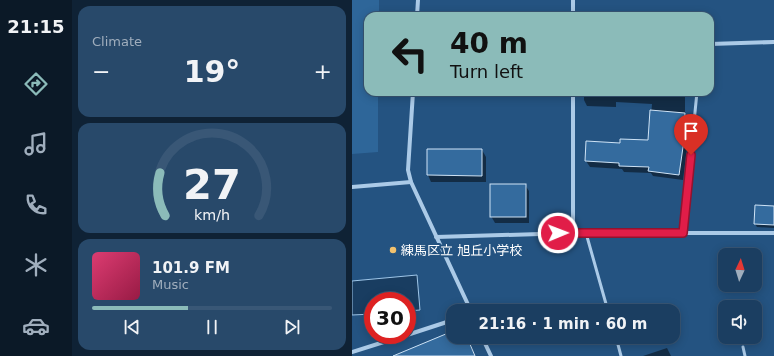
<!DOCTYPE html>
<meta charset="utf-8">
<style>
body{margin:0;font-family:"DejaVu Sans","Noto Sans JP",sans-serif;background:#28496a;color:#f1f3f6;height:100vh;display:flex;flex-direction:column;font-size:15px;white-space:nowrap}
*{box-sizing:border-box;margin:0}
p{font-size:13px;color:#a0aebd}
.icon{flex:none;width:22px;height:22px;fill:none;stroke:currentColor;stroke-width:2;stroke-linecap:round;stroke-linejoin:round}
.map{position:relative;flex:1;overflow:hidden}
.drawer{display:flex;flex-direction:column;gap:6px;padding:6px;background:#0f2235;width:280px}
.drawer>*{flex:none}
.top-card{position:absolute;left:12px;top:12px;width:350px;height:84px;border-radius:12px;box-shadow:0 2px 10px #0003,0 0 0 1px #395776;background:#8bbbb9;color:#111;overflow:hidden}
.needle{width:26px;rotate:4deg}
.buttons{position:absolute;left:366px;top:248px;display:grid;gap:8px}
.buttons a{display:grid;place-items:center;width:44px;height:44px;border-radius:8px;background:#1b3e61;box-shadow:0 2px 10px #0003,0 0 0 1px #395776;font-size:20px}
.speed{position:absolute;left:12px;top:292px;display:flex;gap:8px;font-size:20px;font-weight:700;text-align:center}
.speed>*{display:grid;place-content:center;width:52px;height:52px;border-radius:50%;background:#1b3e61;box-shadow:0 2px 10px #0003,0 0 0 1px #395776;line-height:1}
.speed .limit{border:6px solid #d22;background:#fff;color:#111}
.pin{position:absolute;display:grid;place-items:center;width:34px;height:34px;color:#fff;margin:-41px -17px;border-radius:50% 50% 50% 0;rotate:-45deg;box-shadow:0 0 4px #0007}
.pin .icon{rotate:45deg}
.me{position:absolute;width:44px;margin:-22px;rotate:89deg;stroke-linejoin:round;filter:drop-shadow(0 0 3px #0008)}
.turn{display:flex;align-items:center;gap:14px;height:84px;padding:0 20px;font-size:18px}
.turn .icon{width:52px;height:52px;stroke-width:2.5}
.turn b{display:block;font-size:28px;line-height:34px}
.big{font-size:30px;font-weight:600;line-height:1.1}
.drawer .widget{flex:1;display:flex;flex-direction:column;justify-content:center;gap:6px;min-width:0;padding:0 14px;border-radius:12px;background:#28496a}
.drawer .dial{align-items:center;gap:0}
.dial svg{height:104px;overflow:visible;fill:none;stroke:#395776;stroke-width:7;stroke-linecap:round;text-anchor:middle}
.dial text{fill:#f1f3f6;stroke:none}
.song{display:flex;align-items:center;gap:12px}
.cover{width:48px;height:48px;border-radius:6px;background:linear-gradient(135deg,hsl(340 70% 55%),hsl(340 70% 35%))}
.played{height:4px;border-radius:2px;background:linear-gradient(90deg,#8bbbb9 40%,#395776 40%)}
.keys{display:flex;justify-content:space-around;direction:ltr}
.heat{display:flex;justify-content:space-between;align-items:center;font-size:22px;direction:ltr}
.trip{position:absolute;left:94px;top:304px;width:234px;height:40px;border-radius:12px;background:#1b3e61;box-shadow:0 2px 10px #0003,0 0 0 1px #395776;font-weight:600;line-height:40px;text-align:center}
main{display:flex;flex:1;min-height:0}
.menu{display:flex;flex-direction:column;width:72px;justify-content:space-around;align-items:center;background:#0b1927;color:#a0aebd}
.menu .icon{width:28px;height:28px}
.menu .current{color:#8bbbb9}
.menu b{font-size:18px;color:#f1f3f6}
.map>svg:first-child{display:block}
.green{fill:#2e6699}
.water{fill:#193d61;stroke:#9fc6e8}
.shadow{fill:#0007}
.building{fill:#346b9e;stroke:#cee3f6}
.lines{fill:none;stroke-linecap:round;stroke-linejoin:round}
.service{stroke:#abcae7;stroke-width:3}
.minor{stroke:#abcae7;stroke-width:4}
.route-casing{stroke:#92132f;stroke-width:10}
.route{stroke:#e11d48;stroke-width:7}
.poi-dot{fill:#f2c26e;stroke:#245381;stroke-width:1.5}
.labels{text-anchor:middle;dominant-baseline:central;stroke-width:4;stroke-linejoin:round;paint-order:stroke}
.poi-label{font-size:13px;fill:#fff;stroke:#245381;text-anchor:start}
</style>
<main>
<nav class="menu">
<b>21:15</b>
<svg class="icon current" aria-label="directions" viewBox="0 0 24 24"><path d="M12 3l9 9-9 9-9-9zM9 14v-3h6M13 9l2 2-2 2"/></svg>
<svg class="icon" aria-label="music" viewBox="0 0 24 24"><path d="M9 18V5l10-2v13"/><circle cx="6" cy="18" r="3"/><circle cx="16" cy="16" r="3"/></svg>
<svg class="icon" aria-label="phone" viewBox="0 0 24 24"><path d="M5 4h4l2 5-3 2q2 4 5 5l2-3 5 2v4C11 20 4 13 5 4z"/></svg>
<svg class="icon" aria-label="climate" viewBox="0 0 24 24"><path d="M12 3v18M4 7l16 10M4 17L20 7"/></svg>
<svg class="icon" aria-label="car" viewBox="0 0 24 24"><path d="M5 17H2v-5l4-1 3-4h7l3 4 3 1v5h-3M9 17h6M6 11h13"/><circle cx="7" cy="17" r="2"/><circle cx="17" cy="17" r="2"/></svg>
</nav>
<section class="drawer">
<div class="widget"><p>Climate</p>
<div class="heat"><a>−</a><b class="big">19°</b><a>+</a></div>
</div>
<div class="widget dial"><svg viewBox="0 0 100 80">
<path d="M14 69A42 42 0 1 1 86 69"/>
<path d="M14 69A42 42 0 0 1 10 36" stroke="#8bbbb9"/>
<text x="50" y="56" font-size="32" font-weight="700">27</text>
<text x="50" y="72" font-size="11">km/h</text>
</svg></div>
<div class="widget">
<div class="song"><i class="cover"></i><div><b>101.9 FM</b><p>Music</p></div></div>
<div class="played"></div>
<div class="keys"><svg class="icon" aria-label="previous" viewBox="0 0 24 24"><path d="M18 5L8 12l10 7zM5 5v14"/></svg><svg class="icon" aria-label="pause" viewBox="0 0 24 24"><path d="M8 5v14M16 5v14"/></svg><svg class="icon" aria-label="next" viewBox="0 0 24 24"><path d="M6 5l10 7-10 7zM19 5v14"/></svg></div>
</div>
</section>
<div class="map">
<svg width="422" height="356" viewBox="0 0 422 356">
<rect width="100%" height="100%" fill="#245381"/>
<!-- green -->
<path class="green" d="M 0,0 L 27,0 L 27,16 L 16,16 L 16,92 L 26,92 L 26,152 L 0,154 Z"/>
<!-- water -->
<path class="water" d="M 65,275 L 68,310 L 55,311 L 55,301 L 21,301 L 21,314 L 0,315 L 0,281 Z"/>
<!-- shadow -->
<g class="shadow">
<path d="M 232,92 L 333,92 L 333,115 L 336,120 L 334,145 L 335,147 L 331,180 L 301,176 L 299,173 L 272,172 L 270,169 L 238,167 L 234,161 L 235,142 L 269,144 L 297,141 L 300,104 L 264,102 L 264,107 L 235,106 L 232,100 Z"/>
<path d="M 76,150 L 130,150 L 134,157 L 134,182 L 79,182 L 76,175 Z"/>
<path d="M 173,185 L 177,191 L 177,223 L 143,223 L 139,216 Z"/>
<path d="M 404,206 L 422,207 L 422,228 L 405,227 L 403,224 Z"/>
<path d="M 101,332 L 101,337 L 116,337 L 123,356 L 62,356 Z"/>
<path d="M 315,348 L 319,356 L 291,356 Z"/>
</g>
<!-- building -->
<g class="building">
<path d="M 298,110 L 333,113 L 331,140 L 332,140 L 327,175 L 296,171 L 297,167 L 267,166 L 267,163 L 233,161 L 234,141 L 268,143 L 268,139 L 296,140 Z"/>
<path d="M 75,149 L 130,149 L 130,176 L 75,175 Z"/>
<rect x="138" y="184" width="36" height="33"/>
<path d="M 403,205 L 422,206 L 422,225 L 402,224 Z"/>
<path d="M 101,331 L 101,337 L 115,337 L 123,356 L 41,356 Z"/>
</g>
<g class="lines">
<!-- service -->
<g class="service">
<path d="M 234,233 L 256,311"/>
<path d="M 331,233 L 345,92"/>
<path d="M 264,337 L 269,356"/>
<path d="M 391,347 L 393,356"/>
</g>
<!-- minor -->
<g class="minor">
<path d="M 221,0 L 221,16"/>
<path d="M 65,16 L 66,0"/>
<path d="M 358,44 L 422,42"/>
<path d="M 61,92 L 56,170 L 59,182 L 119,311"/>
<path d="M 0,187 L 59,182"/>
<path d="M 221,233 L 221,92"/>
<path d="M 84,237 L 221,233 L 422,233"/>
<path d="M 55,335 L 101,320"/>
<path d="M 130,337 L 139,356"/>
<path d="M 0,352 L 54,335"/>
</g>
</g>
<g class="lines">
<defs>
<path id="route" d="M 206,233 L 331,233 L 339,155"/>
</defs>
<!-- route casing -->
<use href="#route" class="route-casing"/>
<!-- route -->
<use href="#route" class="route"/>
</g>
<!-- markers -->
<circle class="poi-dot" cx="41" cy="250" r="4"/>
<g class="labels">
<!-- poi labels -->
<g class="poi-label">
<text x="49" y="250">練馬区立 旭丘小学校</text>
</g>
</g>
</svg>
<div class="buttons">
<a><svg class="needle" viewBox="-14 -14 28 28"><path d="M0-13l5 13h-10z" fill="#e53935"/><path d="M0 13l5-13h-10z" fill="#a0aebd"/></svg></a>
<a><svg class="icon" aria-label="sound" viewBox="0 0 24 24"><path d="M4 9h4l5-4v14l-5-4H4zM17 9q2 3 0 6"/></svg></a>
</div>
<div class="speed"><div class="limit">30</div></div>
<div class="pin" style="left:339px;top:155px;background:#d93025"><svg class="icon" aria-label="arrive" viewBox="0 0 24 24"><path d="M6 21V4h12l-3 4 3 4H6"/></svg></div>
<svg class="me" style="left:206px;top:233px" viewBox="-20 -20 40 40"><circle r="17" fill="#e11d48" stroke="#fff" stroke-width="3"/><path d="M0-11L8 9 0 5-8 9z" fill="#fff"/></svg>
<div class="trip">21:16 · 1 min · 60 m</div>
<div class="top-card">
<div class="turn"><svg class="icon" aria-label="left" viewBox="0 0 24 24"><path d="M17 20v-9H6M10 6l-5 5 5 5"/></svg><div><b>40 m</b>Turn left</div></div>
</div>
</div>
</main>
